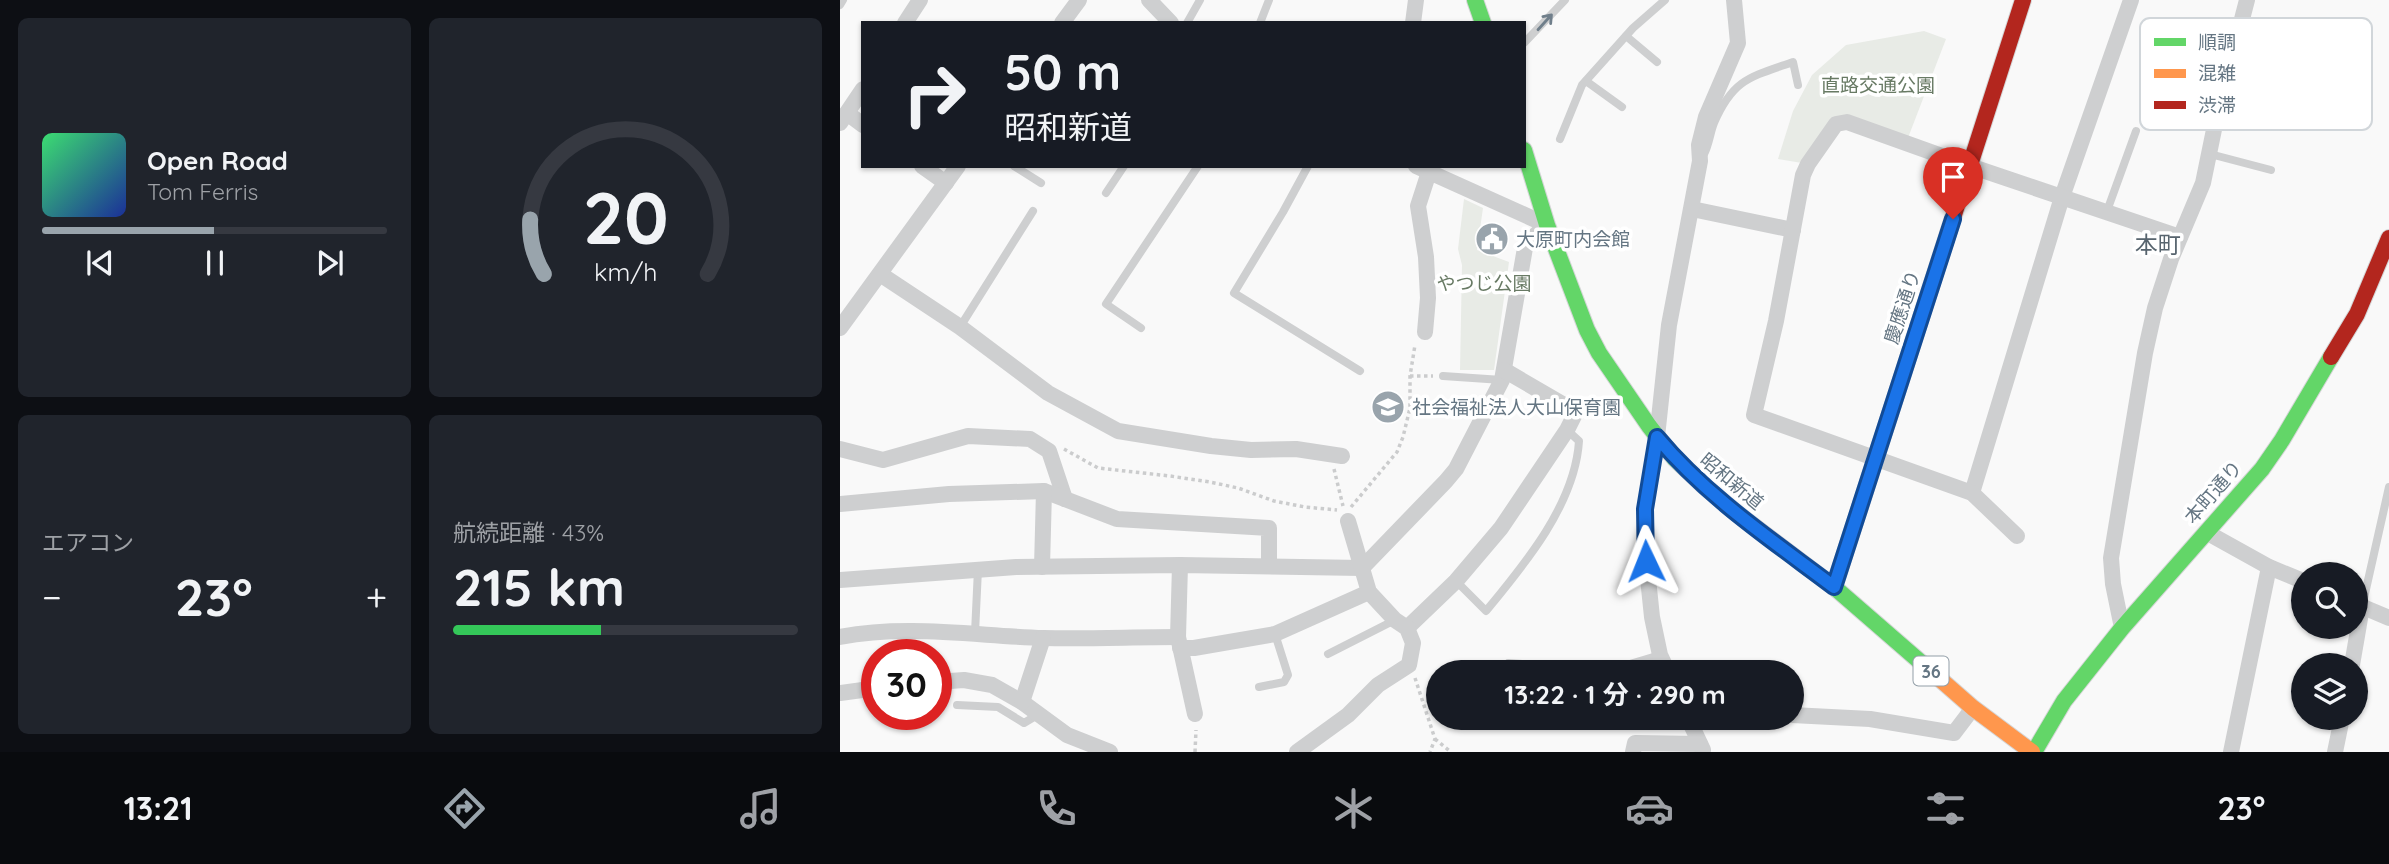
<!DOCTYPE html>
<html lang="ja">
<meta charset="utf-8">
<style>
body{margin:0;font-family:Quicksand,"Noto Sans JP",sans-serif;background:#20242c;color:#f1f3f6;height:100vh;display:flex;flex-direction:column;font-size:26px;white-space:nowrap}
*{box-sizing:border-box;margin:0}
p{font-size:23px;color:#9ea1a6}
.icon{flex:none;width:38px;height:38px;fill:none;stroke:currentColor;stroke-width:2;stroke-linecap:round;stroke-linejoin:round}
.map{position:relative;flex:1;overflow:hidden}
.side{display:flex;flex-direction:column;gap:18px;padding:18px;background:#0d0f14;width:840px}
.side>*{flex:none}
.banner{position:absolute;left:21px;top:21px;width:665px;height:147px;border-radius:0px;box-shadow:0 2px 5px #0004;background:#171b24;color:#f1f3f6;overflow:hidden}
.fabs{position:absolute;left:1451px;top:562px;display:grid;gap:14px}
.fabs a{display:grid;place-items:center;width:77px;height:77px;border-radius:50%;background:#171b24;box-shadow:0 2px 5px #0004;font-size:35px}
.speed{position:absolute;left:21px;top:639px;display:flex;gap:14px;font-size:35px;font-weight:700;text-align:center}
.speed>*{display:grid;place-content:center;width:91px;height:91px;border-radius:50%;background:#171b24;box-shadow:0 2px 5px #0004;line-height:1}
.speed .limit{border:10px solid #d22;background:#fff;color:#111}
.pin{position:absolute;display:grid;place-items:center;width:60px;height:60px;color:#fff;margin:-72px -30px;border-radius:50% 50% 50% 0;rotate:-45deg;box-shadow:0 0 7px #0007}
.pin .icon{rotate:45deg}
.me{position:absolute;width:77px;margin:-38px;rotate:358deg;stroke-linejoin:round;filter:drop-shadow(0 0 5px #0008)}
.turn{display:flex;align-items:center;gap:24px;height:147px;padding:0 28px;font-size:32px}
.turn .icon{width:91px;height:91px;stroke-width:2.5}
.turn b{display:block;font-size:49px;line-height:60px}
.big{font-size:52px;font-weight:700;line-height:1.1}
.side .widget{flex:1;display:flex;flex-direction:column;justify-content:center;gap:10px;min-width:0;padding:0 24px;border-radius:10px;background:#20242c}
.side .dial{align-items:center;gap:0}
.dial svg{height:182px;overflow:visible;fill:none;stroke:#363941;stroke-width:7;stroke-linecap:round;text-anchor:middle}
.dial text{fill:#f1f3f6;stroke:none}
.song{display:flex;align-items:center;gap:21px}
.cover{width:84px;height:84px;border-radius:10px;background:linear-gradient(135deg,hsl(140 70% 55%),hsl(230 70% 35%))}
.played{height:7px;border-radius:4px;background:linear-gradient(90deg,#99a4ac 50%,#363941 50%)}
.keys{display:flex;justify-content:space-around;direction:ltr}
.heat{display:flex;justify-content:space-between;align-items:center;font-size:38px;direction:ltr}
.charge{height:10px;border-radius:5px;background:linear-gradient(90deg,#34c759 43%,#363941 0)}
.side .tiles{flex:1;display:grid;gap:18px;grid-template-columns:repeat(2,1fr)}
.trip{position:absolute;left:586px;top:660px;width:378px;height:70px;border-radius:35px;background:#171b24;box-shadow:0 2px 5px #0004;font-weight:700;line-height:70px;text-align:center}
.menu{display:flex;height:112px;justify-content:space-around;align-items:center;background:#090b0e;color:#9ea1a6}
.menu .icon{width:49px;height:49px}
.menu .selected{color:#99a4ac}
.menu b{font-size:32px;color:#f1f3f6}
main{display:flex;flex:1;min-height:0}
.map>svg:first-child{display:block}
.green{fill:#e8ebe6}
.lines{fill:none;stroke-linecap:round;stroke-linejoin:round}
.fast-casing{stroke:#d5d6d7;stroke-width:18}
.slow-casing{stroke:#d5d6d7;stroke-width:18}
.jam-casing{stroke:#d5d6d7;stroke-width:18}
.path{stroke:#cbcccd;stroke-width:3.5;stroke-dasharray:3.5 3.5;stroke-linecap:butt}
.lane{stroke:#cecfd0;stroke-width:8}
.street{stroke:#cecfd0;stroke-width:16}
.fast{stroke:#63d668;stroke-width:16}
.slow{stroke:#ff974d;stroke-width:16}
.jam{stroke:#b3261e;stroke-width:16}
.oneway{stroke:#707f8b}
.route-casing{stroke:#114b97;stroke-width:18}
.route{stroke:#1a73e8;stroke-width:12}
.labels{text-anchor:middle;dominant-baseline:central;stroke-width:7;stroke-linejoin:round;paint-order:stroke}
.shield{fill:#fff;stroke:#939fa8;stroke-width:2}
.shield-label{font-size:18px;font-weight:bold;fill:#657683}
.park-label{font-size:19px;fill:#687a64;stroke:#fff}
.poi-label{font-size:19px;fill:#657683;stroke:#fff;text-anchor:start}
.street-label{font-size:19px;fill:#657683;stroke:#fff}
.quarter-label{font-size:23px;fill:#57646e;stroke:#fff}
.key{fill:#fff;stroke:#d1d6da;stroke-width:2}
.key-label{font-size:19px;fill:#657683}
</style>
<main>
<section class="side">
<div class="tiles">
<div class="widget">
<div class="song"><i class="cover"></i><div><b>Open Road</b><p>Tom Ferris</p></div></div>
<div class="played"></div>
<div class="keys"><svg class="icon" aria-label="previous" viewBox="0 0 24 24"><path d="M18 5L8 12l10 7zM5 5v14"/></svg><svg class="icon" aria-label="pause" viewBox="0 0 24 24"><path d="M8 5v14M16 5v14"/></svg><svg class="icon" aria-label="next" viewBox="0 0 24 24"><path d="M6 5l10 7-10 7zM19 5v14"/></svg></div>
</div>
<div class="widget dial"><svg viewBox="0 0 100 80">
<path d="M14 69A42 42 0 1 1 86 69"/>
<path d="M14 69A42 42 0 0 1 8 45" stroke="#99a4ac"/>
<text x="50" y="56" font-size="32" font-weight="700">20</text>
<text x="50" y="72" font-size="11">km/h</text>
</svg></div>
<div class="widget"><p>エアコン</p>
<div class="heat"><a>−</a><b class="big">23°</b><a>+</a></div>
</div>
<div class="widget"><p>航続距離 · 43%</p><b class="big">215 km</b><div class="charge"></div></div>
</div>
</section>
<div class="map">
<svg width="1549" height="752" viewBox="0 0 1549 752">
<rect width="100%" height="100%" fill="#f9f9f9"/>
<!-- green -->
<g class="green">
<path d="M 1084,31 L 1106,39 L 1066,143 L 1007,122 L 968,164 L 938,159 L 953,111 L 972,75 L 1006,45 Z"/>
<path d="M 624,199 L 643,208 L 637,250 L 669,262 L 654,370 L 620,370 L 622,265 L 618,249 Z"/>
</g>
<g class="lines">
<defs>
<g id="fast">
<path d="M 635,0 L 643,23"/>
<path d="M 684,150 L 707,225 L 747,330 L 759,353 L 809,426 L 835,459 L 863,485"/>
<path d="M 1050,414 L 994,587 L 1085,666"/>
<path d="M 1194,752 L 1224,701 L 1282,628 L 1422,469 L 1442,440 L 1491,357"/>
</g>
<g id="slow">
<path d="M 863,485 L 895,512 L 994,587"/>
<path d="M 1085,666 L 1133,708 L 1192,752"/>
</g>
<g id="jam">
<path d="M 1491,357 L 1517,314 L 1549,238"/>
<path d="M 1050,414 L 1183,0"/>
</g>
</defs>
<!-- fast casing -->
<use href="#fast" class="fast-casing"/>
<!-- slow casing -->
<use href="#slow" class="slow-casing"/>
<!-- jam casing -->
<use href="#jam" class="jam-casing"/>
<!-- path -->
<g class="path">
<path d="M 570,376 L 593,376"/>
<path d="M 224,449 L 258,468 L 330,476 L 370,482 L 398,488 L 434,501 L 465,507 L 497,510"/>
<path d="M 494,469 L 503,506"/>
<path d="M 511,507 L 557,452 L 563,437 L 570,408 L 570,376 L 575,345"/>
<path d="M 575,678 L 595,739 L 590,752"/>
<path d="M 595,739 L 611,752"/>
<path d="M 355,752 L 356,730"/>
</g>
<!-- lane -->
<g class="lane">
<path d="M 0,5 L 3,0"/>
<path d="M 347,23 L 360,0"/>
<path d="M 420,23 L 429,0"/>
<path d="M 786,36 L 817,62"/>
<path d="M 684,43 L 725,0"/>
<path d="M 1386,79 L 1477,106"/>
<path d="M 746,81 L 782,107"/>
<path d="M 720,139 L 742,85 L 793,28 L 825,0"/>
<path d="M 864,154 C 869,145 870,133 874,123 C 893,79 910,77 953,62 L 958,85"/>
<path d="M 1370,154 L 1431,170"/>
<path d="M 174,166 L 201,183"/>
<path d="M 468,166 L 443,212 L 394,293 L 520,371"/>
<path d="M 266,193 L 284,166"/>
<path d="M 1267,211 L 1296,131"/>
<path d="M 120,327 L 193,211"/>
<path d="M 301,328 L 266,304 L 358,166"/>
<path d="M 603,376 L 662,380"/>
<path d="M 616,581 L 646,611 C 685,564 735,504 739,441 L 727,430"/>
<path d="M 1522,607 L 1549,487"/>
<path d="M 135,633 L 138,569"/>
<path d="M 488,654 L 555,620"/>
<path d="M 664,672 L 665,666 L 668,663 L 747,669 L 773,669 L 820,655"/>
<path d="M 419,687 L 444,682 L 448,675 L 435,634"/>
<path d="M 117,705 L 158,707 L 184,723 L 199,714"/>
</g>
<!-- street -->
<g class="street">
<path d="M 309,0 L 331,23"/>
<path d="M 65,23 L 80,0"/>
<path d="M 222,23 L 239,0"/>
<path d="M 573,23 L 576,0"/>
<path d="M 7,113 L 23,125"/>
<path d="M 0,123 L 23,89"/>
<path d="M 82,166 L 106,183"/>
<path d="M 852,209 L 953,230"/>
<path d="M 40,274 L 120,327 L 208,393 L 278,431 L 371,446 L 411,450 L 456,449 L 502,456"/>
<path d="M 0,328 L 118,166"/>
<path d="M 585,332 L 588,298 L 586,257 L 578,206 L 589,172"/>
<path d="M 0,449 L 43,460 L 128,436 L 190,439 L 209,451 L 225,499"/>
<path d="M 1132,493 L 1222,197 L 1291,0"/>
<path d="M 0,504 L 109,494 L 204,491 L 277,519 L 429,528 L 429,566"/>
<path d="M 1366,532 L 1429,567 L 1463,581"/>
<path d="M 1177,536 L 1132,493 L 914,415 L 936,321 L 963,175 L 968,164 L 996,124 L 1007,122 L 1130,166 L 1340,237"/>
<path d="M 340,565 L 338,637 L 355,714"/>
<path d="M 202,567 L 204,491"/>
<path d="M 0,580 L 176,567 L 340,565 L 522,568 L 606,481 L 616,469 L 662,380 L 685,248 L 692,238 L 707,225 L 576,166"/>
<path d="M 1516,604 L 1549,618"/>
<path d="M 567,628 L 616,581 L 661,528 L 727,430 L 736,412 L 664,370"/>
<path d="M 1282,628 L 1273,584 L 1271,558 L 1305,353 L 1315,308 L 1331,259 L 1363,183 L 1377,115 L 1407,0"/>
<path d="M 0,637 C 66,624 137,636 204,638 C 248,639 293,637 338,637"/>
<path d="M 340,648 L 354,648 L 435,634 L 529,592"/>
<path d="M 1512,665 L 1522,607"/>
<path d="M 828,672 L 820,655 L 812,617 L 804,540 L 805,509 L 817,437 L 829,325 L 860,161 L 859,145 L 866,117 L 898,43 L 894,0"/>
<path d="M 96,682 L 124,680 L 152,685 L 182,702 L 227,735 L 270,752"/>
<path d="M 0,693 L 37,688"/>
<path d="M 182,702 L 203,638"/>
<path d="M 952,715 L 1030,719 L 1114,733 L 1133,708"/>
<path d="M 848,718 L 863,750"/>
<path d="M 457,752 L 508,715 L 538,685 L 569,665 L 573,643 L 567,628 L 555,620 L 529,592 L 508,521"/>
<path d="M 793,752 L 795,743 L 860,744"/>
<path d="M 1391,752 L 1429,567"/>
<path d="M 1495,752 L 1502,718"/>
</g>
<!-- fast -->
<use href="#fast" class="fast"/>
<!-- slow -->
<use href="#slow" class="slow"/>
<!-- jam -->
<use href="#jam" class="jam"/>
</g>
<!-- one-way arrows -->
<defs><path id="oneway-shaft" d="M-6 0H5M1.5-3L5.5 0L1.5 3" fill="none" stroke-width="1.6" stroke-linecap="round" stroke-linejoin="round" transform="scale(1.75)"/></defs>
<use class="oneway" href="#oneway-shaft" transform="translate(705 22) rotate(-48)"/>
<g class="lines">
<defs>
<path id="route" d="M 806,561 L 805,509 L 817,437 C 867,497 933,541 994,587 L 1113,219"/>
</defs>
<!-- route casing -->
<use href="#route" class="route-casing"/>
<!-- route -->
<use href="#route" class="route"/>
</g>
<!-- icons -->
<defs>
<symbol id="civic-disc" viewBox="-11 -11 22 22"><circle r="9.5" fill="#99a4ac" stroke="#fff"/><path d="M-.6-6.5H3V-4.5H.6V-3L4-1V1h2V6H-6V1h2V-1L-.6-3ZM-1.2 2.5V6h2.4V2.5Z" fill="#fff"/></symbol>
<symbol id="school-disc" viewBox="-11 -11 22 22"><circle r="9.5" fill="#99a4ac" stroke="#fff"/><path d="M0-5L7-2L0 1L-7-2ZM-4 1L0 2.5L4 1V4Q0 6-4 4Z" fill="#fff"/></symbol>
</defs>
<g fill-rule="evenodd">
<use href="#civic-disc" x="633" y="220" width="38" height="38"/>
<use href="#school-disc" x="529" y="388" width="38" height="38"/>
</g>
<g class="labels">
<!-- shield labels -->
<rect class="shield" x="1073.5" y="656.5" width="35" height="29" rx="5"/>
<g class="shield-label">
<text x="1091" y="671">36</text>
</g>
<!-- park labels -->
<g class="park-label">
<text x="1038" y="85">直路交通公園</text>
<text x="644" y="283">やつじ公園</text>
</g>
<!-- poi labels -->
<g class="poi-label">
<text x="676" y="239">大原町内会館</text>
<text x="572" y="407">社会福祉法人大山保育園</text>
</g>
<!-- street labels -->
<g class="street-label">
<text transform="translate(1062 307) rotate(-72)">慶應通り</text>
<text transform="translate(892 481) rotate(40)">昭和新道</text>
<text transform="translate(1373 492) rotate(-49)">本町通り</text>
</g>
<!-- quarter labels -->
<g class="quarter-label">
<text x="1318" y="244">本町</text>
</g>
</g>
<!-- legend -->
<rect x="1300" y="18" width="232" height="112" rx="10" class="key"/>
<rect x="1314" y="38" width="32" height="8" fill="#63d668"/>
<rect x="1314" y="69" width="32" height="9" fill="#ff974d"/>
<rect x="1314" y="101" width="32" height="8" fill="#b3261e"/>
<g class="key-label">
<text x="1358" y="49">順調</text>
<text x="1358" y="80">混雑</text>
<text x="1358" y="112">渋滞</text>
</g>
</svg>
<div class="fabs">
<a><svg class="icon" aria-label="search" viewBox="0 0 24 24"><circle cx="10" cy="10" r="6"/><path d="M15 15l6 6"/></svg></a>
<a><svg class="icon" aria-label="layers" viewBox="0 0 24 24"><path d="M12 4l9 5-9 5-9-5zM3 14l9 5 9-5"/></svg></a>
</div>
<div class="speed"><div class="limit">30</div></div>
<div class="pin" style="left:1113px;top:219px;background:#d93025"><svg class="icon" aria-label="arrive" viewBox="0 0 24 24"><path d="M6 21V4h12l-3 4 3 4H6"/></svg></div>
<svg class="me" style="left:806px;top:561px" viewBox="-20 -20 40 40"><path d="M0-17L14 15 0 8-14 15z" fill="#1a73e8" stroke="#fff" stroke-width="4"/></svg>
<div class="trip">13:22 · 1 分 · 290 m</div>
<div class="banner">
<div class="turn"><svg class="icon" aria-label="right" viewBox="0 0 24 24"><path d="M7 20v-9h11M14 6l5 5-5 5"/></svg><div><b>50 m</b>昭和新道</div></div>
</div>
</div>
</main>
<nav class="menu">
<b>13:21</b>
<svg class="icon selected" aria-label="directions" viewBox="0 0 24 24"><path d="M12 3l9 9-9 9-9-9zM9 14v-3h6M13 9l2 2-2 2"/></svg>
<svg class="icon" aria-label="music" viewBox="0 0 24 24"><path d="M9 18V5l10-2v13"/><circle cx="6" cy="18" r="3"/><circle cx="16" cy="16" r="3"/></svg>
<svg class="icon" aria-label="phone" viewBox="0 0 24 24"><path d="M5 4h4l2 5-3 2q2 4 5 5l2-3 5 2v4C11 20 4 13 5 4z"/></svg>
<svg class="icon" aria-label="climate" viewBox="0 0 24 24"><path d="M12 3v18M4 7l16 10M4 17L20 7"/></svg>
<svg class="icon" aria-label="car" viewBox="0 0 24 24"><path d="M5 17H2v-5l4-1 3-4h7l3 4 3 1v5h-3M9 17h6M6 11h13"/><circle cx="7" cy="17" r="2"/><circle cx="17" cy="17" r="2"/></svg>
<svg class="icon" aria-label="filters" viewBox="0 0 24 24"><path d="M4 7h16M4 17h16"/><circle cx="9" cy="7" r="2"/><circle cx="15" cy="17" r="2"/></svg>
<b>23°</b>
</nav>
